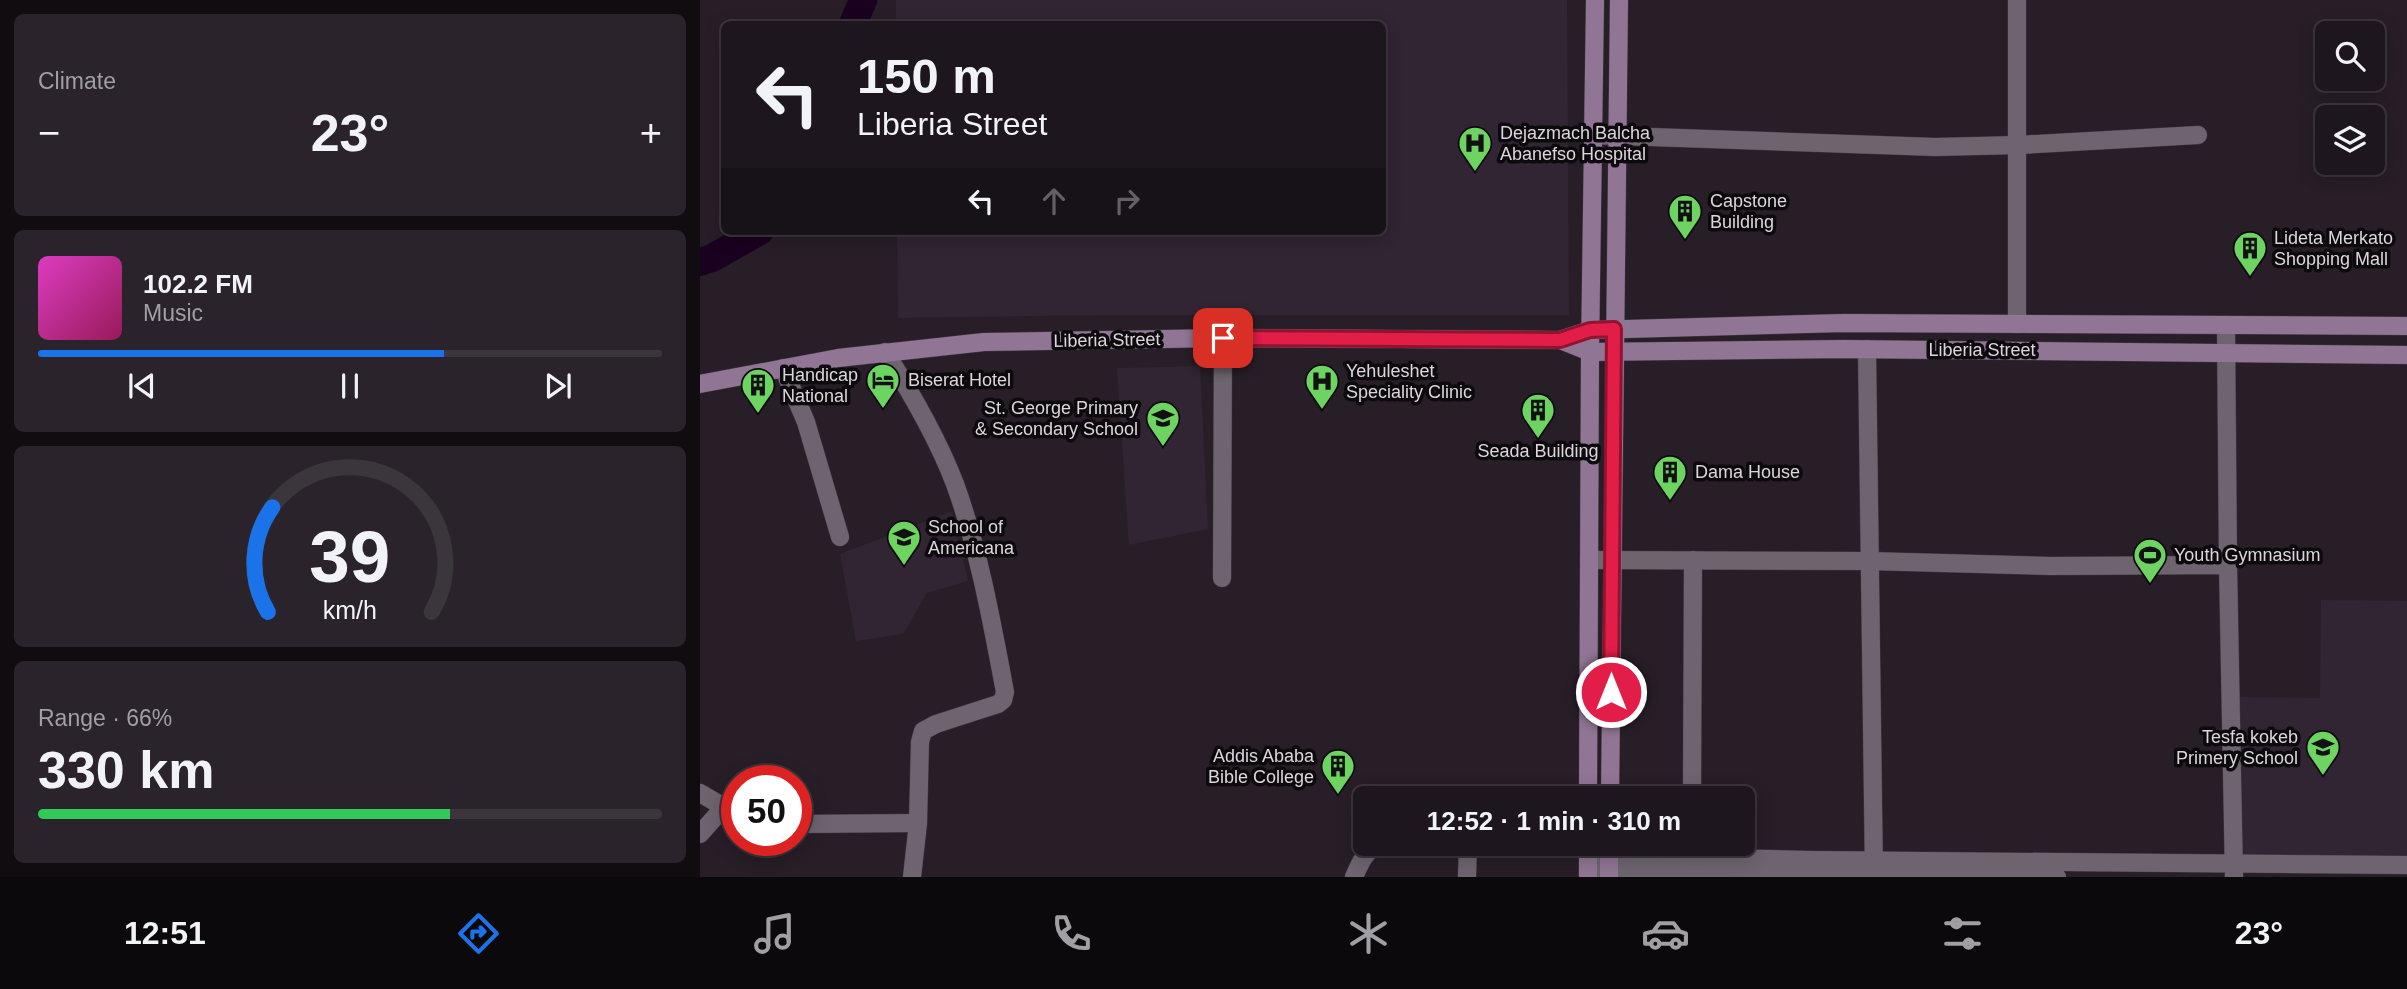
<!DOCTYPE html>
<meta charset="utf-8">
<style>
body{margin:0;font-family:Helvetica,sans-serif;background:#2a232b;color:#f1f3f6;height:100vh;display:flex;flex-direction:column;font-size:26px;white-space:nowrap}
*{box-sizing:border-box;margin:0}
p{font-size:23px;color:#a09fa4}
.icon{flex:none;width:38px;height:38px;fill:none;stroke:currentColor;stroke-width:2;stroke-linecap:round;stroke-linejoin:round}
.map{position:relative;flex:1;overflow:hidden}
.panel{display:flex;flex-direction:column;gap:14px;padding:14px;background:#100c10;width:700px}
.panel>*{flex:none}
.hud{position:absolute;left:21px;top:21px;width:665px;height:214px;border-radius:10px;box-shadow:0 4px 18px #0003,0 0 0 2px #3b353c;background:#1d161e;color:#f1f3f6;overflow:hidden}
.controls{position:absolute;left:1615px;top:21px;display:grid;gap:14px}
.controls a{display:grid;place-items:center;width:70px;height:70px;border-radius:10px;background:#1d161e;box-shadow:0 4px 18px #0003,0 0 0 2px #3b353c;font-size:35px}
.speed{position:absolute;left:21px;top:765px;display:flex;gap:14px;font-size:35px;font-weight:700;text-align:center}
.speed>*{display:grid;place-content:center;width:91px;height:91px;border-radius:50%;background:#1d161e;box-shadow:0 4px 18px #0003,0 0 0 2px #3b353c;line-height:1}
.speed .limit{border:10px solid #d22;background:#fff;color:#111}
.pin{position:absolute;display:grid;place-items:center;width:60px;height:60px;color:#fff;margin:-30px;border-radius:14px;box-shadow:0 4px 10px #0006}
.me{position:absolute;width:77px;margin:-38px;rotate:0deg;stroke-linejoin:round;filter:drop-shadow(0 0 5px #0008)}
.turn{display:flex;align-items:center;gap:24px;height:147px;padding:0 21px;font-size:32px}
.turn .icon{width:91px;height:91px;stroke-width:2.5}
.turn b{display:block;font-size:49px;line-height:60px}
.lanes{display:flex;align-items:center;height:66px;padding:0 21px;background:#0003;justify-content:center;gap:35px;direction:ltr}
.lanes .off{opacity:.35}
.big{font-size:52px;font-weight:800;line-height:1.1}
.panel .tile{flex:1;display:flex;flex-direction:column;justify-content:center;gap:10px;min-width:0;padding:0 24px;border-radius:10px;background:#2a232b}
.panel .dial{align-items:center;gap:0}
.dial svg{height:182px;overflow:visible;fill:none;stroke:#3b353c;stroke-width:7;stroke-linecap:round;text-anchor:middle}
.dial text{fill:#f1f3f6;stroke:none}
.song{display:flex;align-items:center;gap:21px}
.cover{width:84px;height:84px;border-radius:10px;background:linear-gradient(135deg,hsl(310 70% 55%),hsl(330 70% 35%))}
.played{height:7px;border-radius:4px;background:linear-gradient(90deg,#1a73e8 65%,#3b353c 65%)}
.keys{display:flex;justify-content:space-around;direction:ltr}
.heat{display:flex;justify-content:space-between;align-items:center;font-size:38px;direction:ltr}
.charge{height:10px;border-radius:5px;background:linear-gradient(90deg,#34c759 66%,#3b353c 0)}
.trip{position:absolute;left:653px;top:786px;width:402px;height:70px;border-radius:10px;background:#1d161e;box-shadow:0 4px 18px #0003,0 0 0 2px #3b353c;font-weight:800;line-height:70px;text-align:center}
.menu{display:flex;height:112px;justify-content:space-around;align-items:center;background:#0c090c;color:#a09fa4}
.menu .icon{width:49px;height:49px}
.menu .current{color:#1a73e8}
.menu b{font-size:32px;color:#f1f3f6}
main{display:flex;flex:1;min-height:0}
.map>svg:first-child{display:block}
.built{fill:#312433}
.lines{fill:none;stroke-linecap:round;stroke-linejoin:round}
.river{stroke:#1b0120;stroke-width:28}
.street-casing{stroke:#413942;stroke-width:19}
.secondary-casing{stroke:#413942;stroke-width:19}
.street{stroke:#6d646f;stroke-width:18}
.secondary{stroke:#907594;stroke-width:18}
.route-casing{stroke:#92132f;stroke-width:18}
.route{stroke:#e11d48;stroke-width:12}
.labels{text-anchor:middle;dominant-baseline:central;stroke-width:7;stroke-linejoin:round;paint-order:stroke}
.poi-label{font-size:18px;fill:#dcd6dc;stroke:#0d0a0e;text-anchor:start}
.street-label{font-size:18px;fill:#dcd6dc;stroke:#0d0a0e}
</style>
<main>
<section class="panel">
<div class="tile"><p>Climate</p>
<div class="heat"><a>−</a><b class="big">23°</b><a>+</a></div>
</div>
<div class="tile">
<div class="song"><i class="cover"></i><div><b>102.2 FM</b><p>Music</p></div></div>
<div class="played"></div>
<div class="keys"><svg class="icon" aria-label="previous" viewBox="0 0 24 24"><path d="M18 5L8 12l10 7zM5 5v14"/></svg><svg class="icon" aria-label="pause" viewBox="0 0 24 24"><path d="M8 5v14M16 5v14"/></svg><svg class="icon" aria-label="next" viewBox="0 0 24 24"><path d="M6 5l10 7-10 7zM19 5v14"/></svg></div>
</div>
<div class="tile dial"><svg viewBox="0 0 100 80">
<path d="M14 69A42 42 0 1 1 86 69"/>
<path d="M14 69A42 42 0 0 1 16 23" stroke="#1a73e8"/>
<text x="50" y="56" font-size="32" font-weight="700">39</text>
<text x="50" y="72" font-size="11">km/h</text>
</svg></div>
<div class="tile"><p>Range · 66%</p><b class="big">330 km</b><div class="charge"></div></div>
</section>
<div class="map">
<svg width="1707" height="877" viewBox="0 0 1707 877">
<rect width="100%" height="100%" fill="#271e28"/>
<!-- built -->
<g class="built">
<path d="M 196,0 L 867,0 L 869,315 L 413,315 L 198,318 L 197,231 L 682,231 L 682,24 L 196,24 Z"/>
<path d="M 500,366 L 508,529 L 429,545 L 417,368 Z"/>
<path d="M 252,511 L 268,581 L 227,593 L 203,634 L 156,641 L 140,554 Z"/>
<path d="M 1621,600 L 1707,601 L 1707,861 L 1539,857 L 1539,697 L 1620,698 Z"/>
</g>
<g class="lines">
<!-- river -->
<g class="river">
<path d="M 153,24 L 163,0"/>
<path d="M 0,262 L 12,258 L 60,231"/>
</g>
<defs>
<g id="street">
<path d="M 1317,0 L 1317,324"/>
<path d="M 893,135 L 1235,147 L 1318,145 L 1498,135"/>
<path d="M 1526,325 L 1528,565"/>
<path d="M 1167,349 L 1174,877"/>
<path d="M 185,352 C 212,394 237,437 255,484 C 279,550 292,623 305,692 L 303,700 L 298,704 L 236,724 L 223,731 L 220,742 L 218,823 L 212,877"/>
<path d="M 83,368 L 106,422 L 140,537"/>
<path d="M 889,560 L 1169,561 L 1351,566 L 1528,565 L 1534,877"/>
<path d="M 522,578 L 523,338"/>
<path d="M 0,793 L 24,807 L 37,810"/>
<path d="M 992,798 L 993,560"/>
<path d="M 96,824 L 218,823"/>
<path d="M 0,834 L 24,807"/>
<path d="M 888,855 L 1110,860 L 1707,865"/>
<path d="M 888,871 L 1174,877 L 1357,877"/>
<path d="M 654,877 C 660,863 665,851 679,844"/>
<path d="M 767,877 L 768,844"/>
</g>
<g id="secondary">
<path d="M 860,340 L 890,352 L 1144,349 L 1707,355"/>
<path d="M 0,384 L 138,358 L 284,342 L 523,338 L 860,340 L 890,330 L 1144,323 L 1707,326"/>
<path d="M 888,798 L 890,352 L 895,0"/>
<path d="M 910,798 L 919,0"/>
<path d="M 888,877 L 888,844"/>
<path d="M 909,877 L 909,844"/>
</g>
</defs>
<!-- street casing -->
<use href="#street" class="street-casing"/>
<!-- secondary casing -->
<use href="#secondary" class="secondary-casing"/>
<!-- street -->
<use href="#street" class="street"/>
<!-- secondary -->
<use href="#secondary" class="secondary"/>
</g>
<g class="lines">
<defs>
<path id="route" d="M 523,338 L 860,340 L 890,330 L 914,329 L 911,692"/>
</defs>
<!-- route casing -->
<use href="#route" class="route-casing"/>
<!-- route -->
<use href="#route" class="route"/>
</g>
<!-- icons -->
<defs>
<symbol id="hospital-pin" viewBox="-11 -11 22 30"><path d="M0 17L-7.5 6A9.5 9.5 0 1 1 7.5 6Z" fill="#6dd361" stroke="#0d0a0e"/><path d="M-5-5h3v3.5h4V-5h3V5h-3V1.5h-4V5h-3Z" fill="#111"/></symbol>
<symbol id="building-pin" viewBox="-11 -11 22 30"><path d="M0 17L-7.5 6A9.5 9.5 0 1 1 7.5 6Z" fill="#6dd361" stroke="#0d0a0e"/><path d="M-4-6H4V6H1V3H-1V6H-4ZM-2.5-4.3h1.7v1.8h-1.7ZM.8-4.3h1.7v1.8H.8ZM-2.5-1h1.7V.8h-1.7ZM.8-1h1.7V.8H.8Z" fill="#111"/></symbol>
<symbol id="hotel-pin" viewBox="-11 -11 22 30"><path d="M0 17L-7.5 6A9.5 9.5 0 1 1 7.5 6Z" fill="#6dd361" stroke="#0d0a0e"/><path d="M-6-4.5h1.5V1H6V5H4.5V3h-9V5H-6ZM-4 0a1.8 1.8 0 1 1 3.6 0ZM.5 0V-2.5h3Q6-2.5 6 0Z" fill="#111"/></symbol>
<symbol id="school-pin" viewBox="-11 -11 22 30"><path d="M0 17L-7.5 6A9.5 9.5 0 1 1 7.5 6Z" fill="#6dd361" stroke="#0d0a0e"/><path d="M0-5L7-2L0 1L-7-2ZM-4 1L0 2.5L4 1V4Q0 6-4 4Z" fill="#111"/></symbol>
<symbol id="stadium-pin" viewBox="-11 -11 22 30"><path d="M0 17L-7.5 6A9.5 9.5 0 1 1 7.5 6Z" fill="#6dd361" stroke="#0d0a0e"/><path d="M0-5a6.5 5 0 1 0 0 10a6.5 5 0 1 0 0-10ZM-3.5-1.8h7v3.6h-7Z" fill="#111"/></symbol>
</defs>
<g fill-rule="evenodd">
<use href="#hospital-pin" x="756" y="124" width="38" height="52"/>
<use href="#building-pin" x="966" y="192" width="38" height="52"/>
<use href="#building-pin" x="1531" y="229" width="38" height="52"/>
<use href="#hotel-pin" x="164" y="361" width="38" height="52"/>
<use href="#hospital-pin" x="603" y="362" width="38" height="52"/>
<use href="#building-pin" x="39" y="366" width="38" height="52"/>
<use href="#building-pin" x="819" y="391" width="38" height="52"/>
<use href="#school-pin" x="444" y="399" width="38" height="52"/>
<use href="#building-pin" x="951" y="453" width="38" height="52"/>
<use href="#school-pin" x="185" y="518" width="38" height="52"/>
<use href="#stadium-pin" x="1431" y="536" width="38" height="52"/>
<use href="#school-pin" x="1604" y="728" width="38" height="52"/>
<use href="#building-pin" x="619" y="747" width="38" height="52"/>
</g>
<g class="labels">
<!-- poi labels -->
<g class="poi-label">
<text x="800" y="133">Dejazmach Balcha<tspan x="800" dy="21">Abanefso Hospital</tspan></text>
<text x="1010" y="201">Capstone<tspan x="1010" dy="21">Building</tspan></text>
<text x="1574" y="238">Lideta Merkato<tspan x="1574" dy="21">Shopping Mall</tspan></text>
<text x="646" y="371">Yehuleshet<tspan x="646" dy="21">Speciality Clinic</tspan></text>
<text x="82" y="375">Handicap<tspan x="82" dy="21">National</tspan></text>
<text x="208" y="380">Biserat Hotel</text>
<text x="438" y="408" text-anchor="end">St. George Primary<tspan x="438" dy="21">&amp; Secondary School</tspan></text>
<text x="838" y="451" text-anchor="middle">Seada Building</text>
<text x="995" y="472">Dama House</text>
<text x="228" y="527">School of<tspan x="228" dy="21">Americana</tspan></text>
<text x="1474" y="555">Youth Gymnasium</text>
<text x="1598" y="737" text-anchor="end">Tesfa kokeb<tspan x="1598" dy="21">Primery School</tspan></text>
<text x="614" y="756" text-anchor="end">Addis Ababa<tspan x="614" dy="21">Bible College</tspan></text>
</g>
<!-- street labels -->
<g class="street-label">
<text transform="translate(407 340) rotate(-1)">Liberia Street</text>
<text x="1282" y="350">Liberia Street</text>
</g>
</g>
</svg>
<div class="controls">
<a><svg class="icon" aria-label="search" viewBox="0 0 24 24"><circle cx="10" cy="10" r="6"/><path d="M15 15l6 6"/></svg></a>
<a><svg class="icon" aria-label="layers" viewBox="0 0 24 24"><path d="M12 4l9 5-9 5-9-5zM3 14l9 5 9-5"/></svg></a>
</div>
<div class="speed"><div class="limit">50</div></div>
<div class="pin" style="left:523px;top:338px;background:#d93025"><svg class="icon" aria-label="arrive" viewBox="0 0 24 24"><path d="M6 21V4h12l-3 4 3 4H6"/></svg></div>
<svg class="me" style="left:911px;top:692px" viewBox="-20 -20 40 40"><circle r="17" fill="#e11d48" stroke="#fff" stroke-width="3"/><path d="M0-11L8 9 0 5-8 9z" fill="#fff"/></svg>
<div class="trip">12:52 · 1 min · 310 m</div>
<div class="hud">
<div class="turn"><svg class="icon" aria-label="left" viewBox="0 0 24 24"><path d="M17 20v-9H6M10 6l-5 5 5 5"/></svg><div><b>150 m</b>Liberia Street</div></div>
<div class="lanes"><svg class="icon" aria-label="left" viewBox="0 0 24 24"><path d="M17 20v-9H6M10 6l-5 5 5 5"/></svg><svg class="icon off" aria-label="ahead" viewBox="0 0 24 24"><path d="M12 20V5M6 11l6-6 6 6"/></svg><svg class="icon off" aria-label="right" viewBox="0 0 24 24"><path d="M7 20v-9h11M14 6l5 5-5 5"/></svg></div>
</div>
</div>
</main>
<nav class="menu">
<b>12:51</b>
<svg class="icon current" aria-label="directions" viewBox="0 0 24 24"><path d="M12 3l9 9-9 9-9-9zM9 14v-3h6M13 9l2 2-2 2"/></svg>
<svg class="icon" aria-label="music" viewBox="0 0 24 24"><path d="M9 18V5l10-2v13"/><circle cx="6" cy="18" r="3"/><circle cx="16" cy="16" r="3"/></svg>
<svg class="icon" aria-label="phone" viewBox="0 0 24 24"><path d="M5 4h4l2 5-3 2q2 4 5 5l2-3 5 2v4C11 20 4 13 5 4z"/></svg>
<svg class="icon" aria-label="climate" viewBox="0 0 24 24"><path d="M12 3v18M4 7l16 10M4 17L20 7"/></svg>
<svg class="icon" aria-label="car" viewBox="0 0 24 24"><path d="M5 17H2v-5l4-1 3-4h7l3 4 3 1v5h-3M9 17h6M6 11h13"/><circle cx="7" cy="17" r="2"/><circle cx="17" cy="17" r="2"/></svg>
<svg class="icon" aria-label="filters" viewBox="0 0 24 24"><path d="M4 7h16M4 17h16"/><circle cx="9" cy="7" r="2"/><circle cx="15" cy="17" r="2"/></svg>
<b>23°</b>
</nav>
